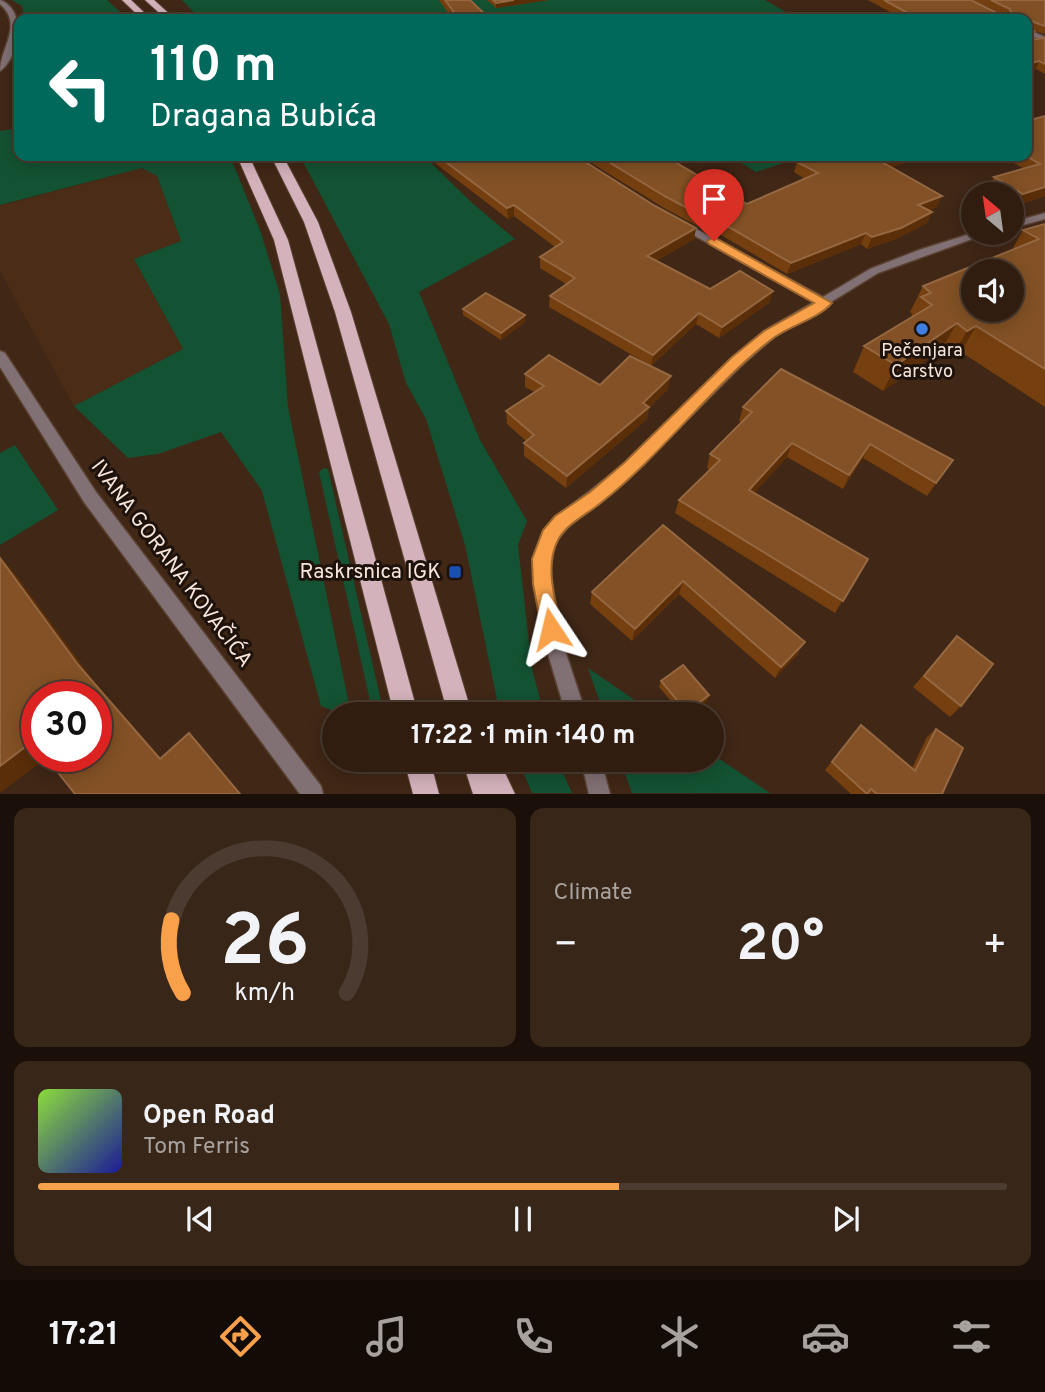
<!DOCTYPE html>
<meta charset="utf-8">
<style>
body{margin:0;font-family:Overpass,sans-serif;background:#382619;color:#f1f3f6;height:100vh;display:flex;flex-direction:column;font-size:26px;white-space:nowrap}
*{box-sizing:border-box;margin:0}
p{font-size:23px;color:#a8a29f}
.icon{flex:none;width:38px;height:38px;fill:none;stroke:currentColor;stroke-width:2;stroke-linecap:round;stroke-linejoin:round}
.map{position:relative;height:794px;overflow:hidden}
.sheet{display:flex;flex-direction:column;gap:14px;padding:14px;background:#1a1009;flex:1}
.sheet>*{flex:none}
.guide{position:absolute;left:14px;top:14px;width:1018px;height:147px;border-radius:14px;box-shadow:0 4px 18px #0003,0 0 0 2px #4b3b30;background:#00695c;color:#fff;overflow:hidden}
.needle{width:46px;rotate:331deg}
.fabs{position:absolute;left:961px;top:182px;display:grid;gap:14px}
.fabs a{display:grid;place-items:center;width:63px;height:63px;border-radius:50%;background:#301d10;box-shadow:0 4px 18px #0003,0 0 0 2px #4b3b30;font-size:35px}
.speed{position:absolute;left:21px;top:681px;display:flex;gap:14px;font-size:35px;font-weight:700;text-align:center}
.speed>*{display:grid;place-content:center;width:91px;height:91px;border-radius:50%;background:#301d10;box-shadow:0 4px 18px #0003,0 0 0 2px #4b3b30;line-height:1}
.speed .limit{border:10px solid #d22;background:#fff;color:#111}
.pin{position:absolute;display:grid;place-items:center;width:60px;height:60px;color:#fff;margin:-72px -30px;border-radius:50% 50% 50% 0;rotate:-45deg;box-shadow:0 0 7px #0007}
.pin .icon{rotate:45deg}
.me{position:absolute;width:77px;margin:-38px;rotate:350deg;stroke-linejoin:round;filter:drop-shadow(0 0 5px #0008)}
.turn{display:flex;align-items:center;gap:24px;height:147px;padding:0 21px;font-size:32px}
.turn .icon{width:91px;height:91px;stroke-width:2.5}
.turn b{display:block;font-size:49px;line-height:60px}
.big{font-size:52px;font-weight:700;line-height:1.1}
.sheet .tile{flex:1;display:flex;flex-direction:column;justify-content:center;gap:10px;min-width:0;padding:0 24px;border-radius:14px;background:#382619}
.sheet .dial{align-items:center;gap:0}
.dial svg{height:182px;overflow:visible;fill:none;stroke:#4b3b30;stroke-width:7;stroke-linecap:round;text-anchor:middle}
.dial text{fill:#f1f3f6;stroke:none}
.song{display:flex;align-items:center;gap:21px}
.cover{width:84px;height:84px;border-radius:10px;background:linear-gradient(135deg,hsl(90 70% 55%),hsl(240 70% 35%))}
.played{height:7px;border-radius:4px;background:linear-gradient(90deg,#f8a14a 60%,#4b3b30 60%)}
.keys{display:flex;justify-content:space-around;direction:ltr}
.heat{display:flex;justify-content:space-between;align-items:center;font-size:38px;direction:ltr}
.sheet .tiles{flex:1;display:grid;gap:14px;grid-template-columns:1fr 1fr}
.tile:last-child{grid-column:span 2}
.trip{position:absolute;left:322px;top:702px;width:402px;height:70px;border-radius:35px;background:#301d10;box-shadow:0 4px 18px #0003,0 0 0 2px #4b3b30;font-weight:700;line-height:70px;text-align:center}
.tab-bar{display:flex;height:112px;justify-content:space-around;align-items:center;background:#130c06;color:#a8a29f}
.tab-bar .icon{width:49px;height:49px}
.tab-bar .active{color:#f8a14a}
.tab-bar b{font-size:32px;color:#f1f3f6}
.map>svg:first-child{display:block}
.built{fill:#4b2c16}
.green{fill:#135232}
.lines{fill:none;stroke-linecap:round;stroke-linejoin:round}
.minor-casing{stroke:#5a4232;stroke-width:3}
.primary-casing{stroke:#5a4232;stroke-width:2}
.minor{fill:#817074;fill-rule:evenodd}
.primary{fill:#d4b2bb;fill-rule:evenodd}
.wall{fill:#753f0f}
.shaded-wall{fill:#5a2e09}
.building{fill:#835125;stroke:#956842;stroke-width:2;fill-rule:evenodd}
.route{fill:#f8a14a;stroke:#a16930;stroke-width:2}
.shop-dot{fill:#3f7fe0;stroke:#1e130c;stroke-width:2.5}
.transit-dot{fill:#1a4fb4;stroke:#1e130c;stroke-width:2.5}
.labels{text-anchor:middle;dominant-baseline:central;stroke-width:6;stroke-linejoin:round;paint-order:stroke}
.poi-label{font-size:18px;fill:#f8e6dc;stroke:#1e130c}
.near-street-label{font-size:21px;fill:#f8e6dc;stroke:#1e130c}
.near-poi-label{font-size:21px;fill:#f8e6dc;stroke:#1e130c;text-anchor:end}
</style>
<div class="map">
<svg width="1045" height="794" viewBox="0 0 1045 794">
<rect width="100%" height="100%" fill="#402716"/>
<!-- built -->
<path class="built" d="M 142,168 L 157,176 L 181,241 L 134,259 L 183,349 L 74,406 L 0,271 L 0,206 Z"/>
<!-- green -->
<g class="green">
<path d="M 12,0 L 107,0 L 128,19 L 25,19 L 22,6 Z"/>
<path d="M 182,0 L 765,0 L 798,19 L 200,19 Z"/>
<path d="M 19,128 L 19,156 L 230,156 L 260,230 L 280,294 L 288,407 L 351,714 L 341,714 L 321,706 L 262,491 L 221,432 L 158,454 L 128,458 L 74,406 L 183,349 L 134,259 L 181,241 L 157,176 L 142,168 L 0,205 L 0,131 Z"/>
<path d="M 300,156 L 424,156 L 471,202 L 515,239 L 419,292 L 480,440 L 527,521 L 518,545 L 532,669 L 544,714 L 500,714 L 465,545 L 426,419 L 406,383 L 389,324 Z"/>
<path d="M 730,156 L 805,156 L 756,172 Z"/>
<path d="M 15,445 L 58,510 L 0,545 L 0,453 Z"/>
<path d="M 324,468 L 328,469 L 384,714 L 373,714 L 319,472 Z"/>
<path d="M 588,668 L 655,714 L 604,714 Z"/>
<path d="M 712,754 L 770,793 L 632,793 L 620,760 L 712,760 Z"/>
<path d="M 518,760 L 557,760 L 572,793 L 532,793 Z"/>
</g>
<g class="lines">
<defs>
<g id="minor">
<path d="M 0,0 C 28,10 19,58 0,71 C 0,48 24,25 0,4 Z"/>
<path d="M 1027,29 L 1045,37 L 1045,42 L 1027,34 Z"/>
<path d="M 1045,213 L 1045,219 L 1012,228 L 1012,222 Z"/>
<path d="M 681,221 L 823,297 L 870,269 L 919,250 L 973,233 L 989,233 L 878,273 L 831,302 L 829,306 L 824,307 L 774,337 L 743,364 L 636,471 L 568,527 L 557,540 L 550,559 L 552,584 L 563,644 L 586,714 L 566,714 L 545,644 L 534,584 L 534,559 L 544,531 L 556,517 L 626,463 L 733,358 L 764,331 L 814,302 L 677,226 L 677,222 Z"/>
<path d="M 0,351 L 5,353 L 96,492 L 321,786 L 323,794 L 300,794 L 84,502 L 0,367 Z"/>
<path d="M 581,760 L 601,760 L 610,794 L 589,794 Z"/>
</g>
<g id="primary">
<path d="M 122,0 L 131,0 L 151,19 L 142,19 Z"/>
<path d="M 145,0 L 154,0 L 175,19 L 166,19 Z"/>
<path d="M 237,156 L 249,156 L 288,240 L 418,714 L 394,714 L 274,240 Z"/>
<path d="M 271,156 L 283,156 L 318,222 L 351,312 L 472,714 L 448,714 L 335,312 L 304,222 Z"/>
<path d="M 404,760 L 430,760 L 439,794 L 413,794 Z"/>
<path d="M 462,760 L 499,760 L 515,794 L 473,794 Z"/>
</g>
</defs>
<!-- minor casing -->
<use href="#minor" class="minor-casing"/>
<!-- primary casing -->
<use href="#primary" class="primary-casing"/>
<!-- minor -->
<use href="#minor" class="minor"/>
<!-- primary -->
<use href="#primary" class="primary"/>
</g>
<!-- wall -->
<g class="wall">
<path d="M 439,0 L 470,0 L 490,19 L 452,19 Z"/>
<path d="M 487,0 L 548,0 L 496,8 Z"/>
<path d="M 868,0 L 971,0 L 999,14 L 1002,14 L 973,0 L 1045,0 L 1045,34 L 1032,30 L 1031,39 L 1029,39 L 1029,40 L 1045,38 L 1045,74 L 1036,69 L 1027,71 L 1027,19 L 903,19 Z"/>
<path d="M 1045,116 L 1045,196 L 1017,205 L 1012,202 L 1012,194 L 999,194 L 988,188 L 994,177 L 1023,168 L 1001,156 L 1027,156 Z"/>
<path d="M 429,156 L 542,156 L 548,160 L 655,206 L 696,228 L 694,239 L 656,261 L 710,289 L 770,302 L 719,338 L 696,324 L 651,366 L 549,307 L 550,296 L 566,284 L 540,268 L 540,257 L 555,247 L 514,216 L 508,219 L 435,163 Z"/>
<path d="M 583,156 L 687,156 L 686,161 L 679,164 L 747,204 L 805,179 L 794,172 L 797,162 L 893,167 L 937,207 L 929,210 L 932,212 L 927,223 L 896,239 L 867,249 L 861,244 L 787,274 L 711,229 L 707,231 L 664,208 L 582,157 Z"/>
<path d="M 1045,224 L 1045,407 L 961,352 L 952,357 L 942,349 L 883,391 L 853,372 L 864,346 L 911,318 L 912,314 L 910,312 L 923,286 L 1012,250 L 1023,230 Z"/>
<path d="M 463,309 L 525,322 L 501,340 L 463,315 Z"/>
<path d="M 525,374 L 600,385 L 668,389 L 649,408 L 647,419 L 566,488 L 524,456 L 524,443 L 526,441 L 507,424 L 506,411 L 534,392 L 525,387 Z"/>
<path d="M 743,407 L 953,460 L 927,496 L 863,458 L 843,489 L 787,457 L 754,493 L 868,559 L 835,613 L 675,513 L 679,500 L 710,470 L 707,468 L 710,454 L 742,422 L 739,421 Z"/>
<path d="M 663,525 L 798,654 L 775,678 L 679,594 L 632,641 L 590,604 L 592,592 Z"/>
<path d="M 957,636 L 961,706 L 950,717 L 913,687 Z"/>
<path d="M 661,681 L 709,695 L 707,701 L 690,714 L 682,714 L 659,687 Z"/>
<path d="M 861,725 L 912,768 L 927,737 L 936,729 L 942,794 L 851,794 L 825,770 Z"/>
</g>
<!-- shaded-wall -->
<g class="shaded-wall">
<path d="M 514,0 L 548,0 L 496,8 L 496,3 Z"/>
<path d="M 1034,31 L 1031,39 L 1027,40 L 1029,33 Z"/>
<path d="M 1039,61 L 1036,69 L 1027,71 L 1027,64 Z"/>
<path d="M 673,156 L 687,156 L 686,161 L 667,168 L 668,158 Z"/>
<path d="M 899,156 L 925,156 L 878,173 L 882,162 Z"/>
<path d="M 1045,187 L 1045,196 L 1017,205 L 1023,194 Z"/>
<path d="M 942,196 L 937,207 L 913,216 L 918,205 Z"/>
<path d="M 514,205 L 514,216 L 508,219 L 507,208 Z"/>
<path d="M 932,212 L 927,223 L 896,239 L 867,249 L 872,237 Z"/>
<path d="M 713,218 L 711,229 L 707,231 L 710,220 Z"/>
<path d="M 696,228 L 694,239 L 645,267 L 647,256 Z"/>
<path d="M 866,233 L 861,244 L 787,274 L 791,263 Z"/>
<path d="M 773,291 L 770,302 L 719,338 L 722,327 Z"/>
<path d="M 699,313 L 696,324 L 651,366 L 653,355 Z"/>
<path d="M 525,315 L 525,322 L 501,340 L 501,333 Z"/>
<path d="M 957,323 L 942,349 L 883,391 L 896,365 Z"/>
<path d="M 976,326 L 961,352 L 952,357 L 967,331 Z"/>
<path d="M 671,376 L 668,389 L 649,408 L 647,419 L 566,488 L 567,476 Z"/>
<path d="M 792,443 L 787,457 L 744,504 L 749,490 Z"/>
<path d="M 870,444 L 863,458 L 843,489 L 849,475 Z"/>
<path d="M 0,557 L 13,571 L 94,681 L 173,772 L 160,759 L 79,666 Z"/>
<path d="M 683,581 L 679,594 L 632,641 L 635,629 Z"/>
<path d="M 805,642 L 798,654 L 775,678 L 781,667 Z"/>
<path d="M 709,695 L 707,701 L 690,714 L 687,714 Z"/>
<path d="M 33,741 L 37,744 L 37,756 L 49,756 L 0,793 L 0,766 Z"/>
</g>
<!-- building -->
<g class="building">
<path d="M 445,0 L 470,0 L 490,19 L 459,19 Z"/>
<path d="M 493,0 L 514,0 L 496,3 Z"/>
<path d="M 884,0 L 971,0 L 999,14 L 1011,13 L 1010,9 L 991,0 L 1045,0 L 1045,26 L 1028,20 L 1028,27 L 1034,31 L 1029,33 L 1029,40 L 1045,38 L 1045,64 L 1039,61 L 1027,64 L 1027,19 L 919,19 Z"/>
<path d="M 1045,116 L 1045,187 L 1023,194 L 994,177 L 1040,164 L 1026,156 L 1027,156 L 1027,121 Z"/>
<path d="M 438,156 L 542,156 L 548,160 L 560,156 L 576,156 L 655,206 L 696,228 L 647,256 L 710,289 L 740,271 L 773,291 L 722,327 L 699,313 L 653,355 L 550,296 L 575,278 L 540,257 L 563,242 L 514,205 L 507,208 Z"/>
<path d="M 599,156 L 673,156 L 668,158 L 747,204 L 818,173 L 797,162 L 814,156 L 899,156 L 882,162 L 942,196 L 918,205 L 932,212 L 901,228 L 872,237 L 866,233 L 791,263 L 713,218 L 710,220 L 666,197 Z"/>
<path d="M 1045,224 L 1045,369 L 976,326 L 967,331 L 957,323 L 896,365 L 864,346 L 932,305 L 921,297 L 931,293 L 923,286 L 1039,239 L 1023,230 ZM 973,271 L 1012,271 L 1012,310 L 973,310 Z"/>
<path d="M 486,293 L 525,315 L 501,333 L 463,309 Z"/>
<path d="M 549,355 L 600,385 L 630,356 L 671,376 L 643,403 L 649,407 L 567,476 L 524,443 L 534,435 L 506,411 L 544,386 L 525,374 Z"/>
<path d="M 781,369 L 953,460 L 936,483 L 870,444 L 849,475 L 792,443 L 749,490 L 868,559 L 843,601 L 679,500 L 720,460 L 710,454 L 752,412 L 743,407 Z"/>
<path d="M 663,525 L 805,642 L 781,667 L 683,581 L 635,629 L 592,592 Z"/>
<path d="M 0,558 L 79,666 L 160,759 L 189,733 L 240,794 L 75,794 L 45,756 L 96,756 L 96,696 L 37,696 L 37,745 L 33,741 L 0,766 Z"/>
<path d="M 957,636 L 993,664 L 961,706 L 924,676 Z"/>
<path d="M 683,665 L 709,695 L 687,712 L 661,681 Z"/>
<path d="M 861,725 L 915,771 L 936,729 L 963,748 L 942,794 L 877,794 L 871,789 L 867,794 L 832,762 Z"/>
</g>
<!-- route -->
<path class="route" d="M 714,237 L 832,303 C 817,320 790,325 772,339 C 710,387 664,453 602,502 C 588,514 567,523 558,540 C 544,567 556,602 561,629 L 558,636 L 551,639 L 543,636 L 533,584 L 532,559 L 543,530 L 555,516 L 590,492 L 625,462 L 732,357 L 764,331 L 814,303 L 709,244 L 707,241 Z"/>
<!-- markers -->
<circle class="shop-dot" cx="922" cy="329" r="7"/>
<rect class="transit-dot" x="448" y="565" width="14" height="14" rx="3.5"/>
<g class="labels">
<!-- poi labels -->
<g class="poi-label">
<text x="922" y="351">Pečenjara<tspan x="922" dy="21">Carstvo</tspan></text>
</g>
<!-- near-street labels -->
<g class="near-street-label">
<text transform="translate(171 564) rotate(53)">IVANA GORANA KOVAČIĆA</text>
</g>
<!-- near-poi labels -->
<g class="near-poi-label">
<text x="441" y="572">Raskrsnica IGK</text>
</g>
</g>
</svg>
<div class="fabs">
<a><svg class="needle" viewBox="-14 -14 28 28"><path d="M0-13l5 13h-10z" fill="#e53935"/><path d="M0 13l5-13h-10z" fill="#a8a29f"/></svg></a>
<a><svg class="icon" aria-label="sound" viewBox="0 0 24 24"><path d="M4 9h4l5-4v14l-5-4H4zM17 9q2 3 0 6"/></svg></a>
</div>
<div class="speed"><div class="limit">30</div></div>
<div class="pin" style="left:714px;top:241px;background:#d93025"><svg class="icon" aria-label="arrive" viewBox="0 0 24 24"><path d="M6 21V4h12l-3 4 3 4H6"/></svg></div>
<svg class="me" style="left:551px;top:629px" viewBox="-20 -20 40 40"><path d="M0-17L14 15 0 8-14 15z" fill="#f8a14a" stroke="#fff" stroke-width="4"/></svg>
<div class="trip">17:22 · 1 min · 140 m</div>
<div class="guide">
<div class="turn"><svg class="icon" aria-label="left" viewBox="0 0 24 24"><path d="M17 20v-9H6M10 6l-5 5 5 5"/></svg><div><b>110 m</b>Dragana Bubića</div></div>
</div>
</div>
<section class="sheet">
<div class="tiles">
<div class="tile dial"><svg viewBox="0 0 100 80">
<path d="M14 69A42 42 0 1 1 86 69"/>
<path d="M14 69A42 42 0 0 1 9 37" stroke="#f8a14a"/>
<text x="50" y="56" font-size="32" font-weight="700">26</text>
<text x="50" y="72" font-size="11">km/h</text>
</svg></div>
<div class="tile"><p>Climate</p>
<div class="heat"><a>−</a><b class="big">20°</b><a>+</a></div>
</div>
<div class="tile">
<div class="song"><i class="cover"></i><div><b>Open Road</b><p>Tom Ferris</p></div></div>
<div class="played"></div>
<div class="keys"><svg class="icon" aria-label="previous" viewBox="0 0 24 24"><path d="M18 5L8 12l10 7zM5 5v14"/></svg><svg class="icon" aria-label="pause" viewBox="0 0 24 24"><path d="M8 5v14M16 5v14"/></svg><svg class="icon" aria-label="next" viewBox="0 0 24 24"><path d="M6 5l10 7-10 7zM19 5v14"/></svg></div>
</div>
</div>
</section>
<nav class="tab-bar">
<b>17:21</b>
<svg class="icon active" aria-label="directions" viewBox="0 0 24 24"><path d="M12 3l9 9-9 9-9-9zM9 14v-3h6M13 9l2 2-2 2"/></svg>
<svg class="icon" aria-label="music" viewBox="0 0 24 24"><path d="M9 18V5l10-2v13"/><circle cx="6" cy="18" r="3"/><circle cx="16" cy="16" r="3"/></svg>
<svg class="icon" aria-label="phone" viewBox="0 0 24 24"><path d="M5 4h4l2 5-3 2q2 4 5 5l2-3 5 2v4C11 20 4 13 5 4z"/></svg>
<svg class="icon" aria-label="climate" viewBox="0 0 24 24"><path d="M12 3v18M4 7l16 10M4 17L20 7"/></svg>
<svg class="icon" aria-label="car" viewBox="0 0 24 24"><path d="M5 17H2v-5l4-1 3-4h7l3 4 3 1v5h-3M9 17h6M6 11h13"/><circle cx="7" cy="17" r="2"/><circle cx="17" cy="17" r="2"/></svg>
<svg class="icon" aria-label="filters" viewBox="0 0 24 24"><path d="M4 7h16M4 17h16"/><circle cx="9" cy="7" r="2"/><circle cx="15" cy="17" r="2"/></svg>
</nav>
